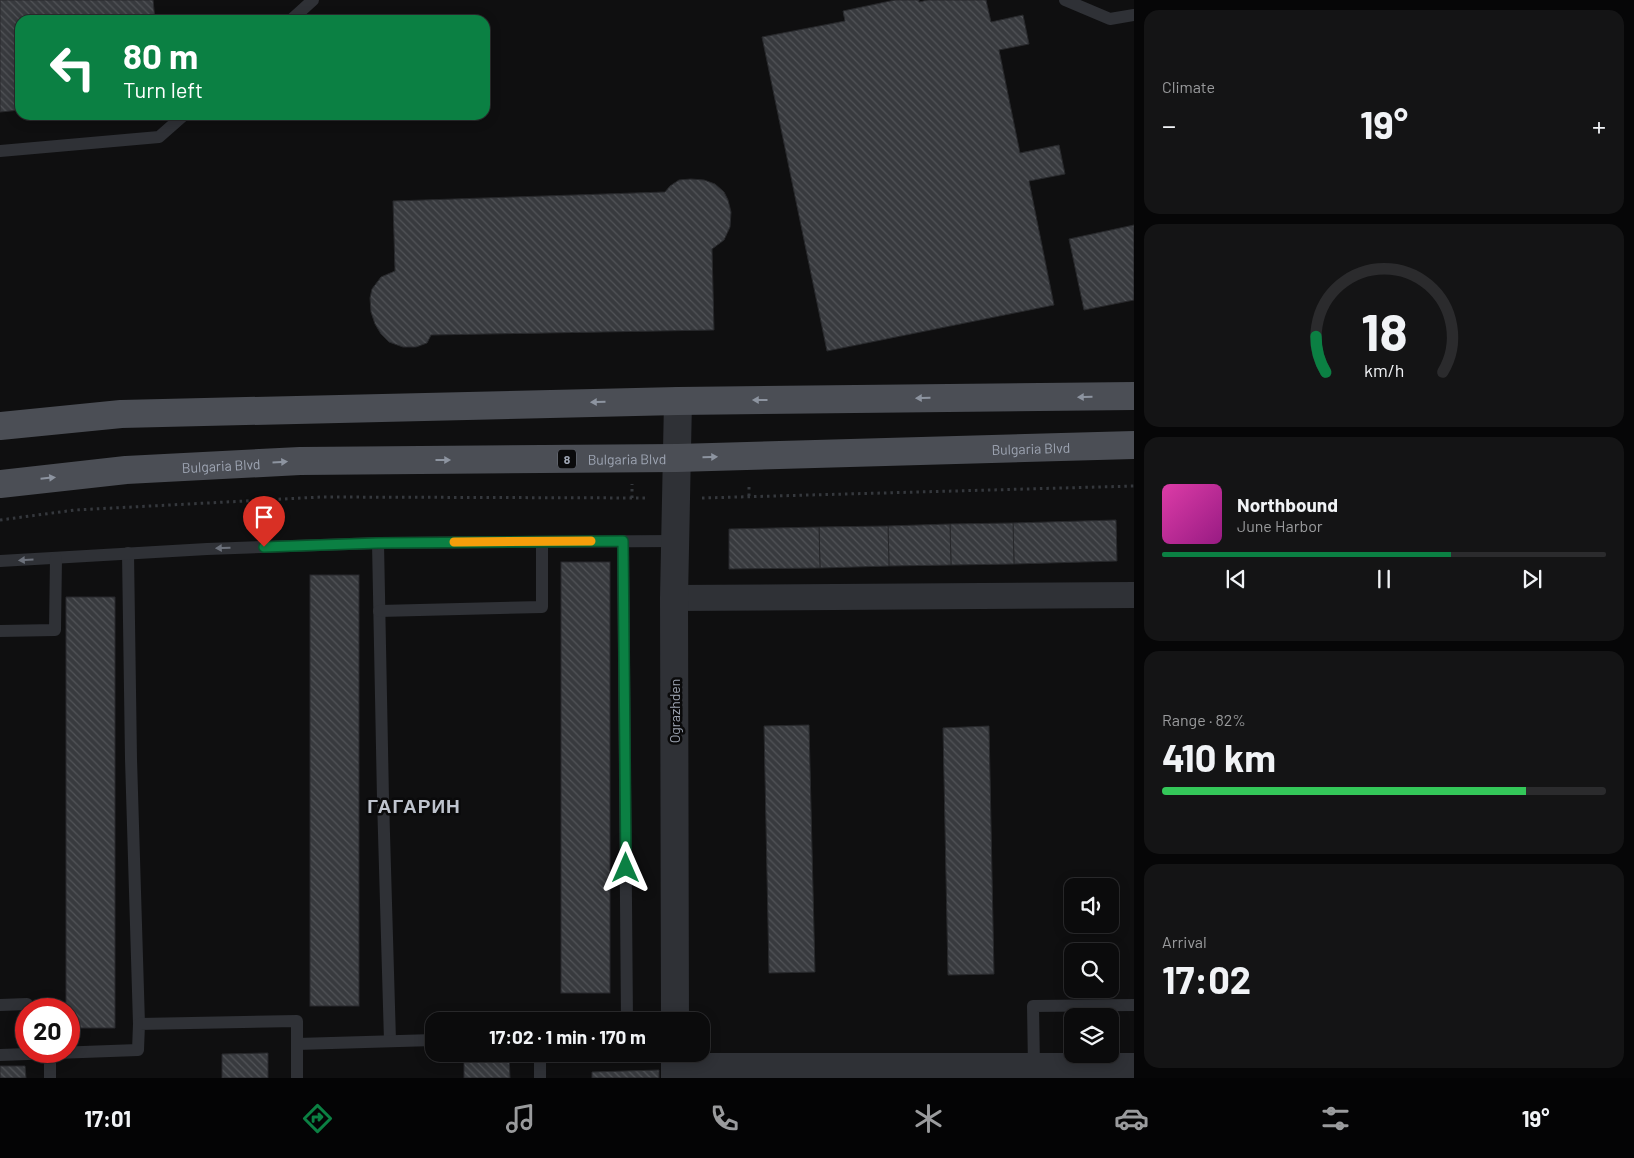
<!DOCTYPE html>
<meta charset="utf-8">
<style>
body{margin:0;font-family:Barlow,sans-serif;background:#141415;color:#f1f3f6;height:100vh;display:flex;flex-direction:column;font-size:19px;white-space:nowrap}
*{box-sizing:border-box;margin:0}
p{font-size:16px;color:#9a9b9d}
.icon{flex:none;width:28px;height:28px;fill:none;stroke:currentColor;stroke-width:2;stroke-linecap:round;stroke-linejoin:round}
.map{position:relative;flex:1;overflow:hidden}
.drawer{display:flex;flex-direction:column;gap:10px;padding:10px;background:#060607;width:500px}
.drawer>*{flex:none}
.guide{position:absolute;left:15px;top:15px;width:475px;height:105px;border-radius:15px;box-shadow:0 2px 12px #0003,0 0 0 1px #2b2b2d;background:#0b8043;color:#fff;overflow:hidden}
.controls{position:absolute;left:1064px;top:878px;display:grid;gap:10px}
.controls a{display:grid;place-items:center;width:55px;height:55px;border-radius:10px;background:#0b0b0c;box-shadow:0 2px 12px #0003,0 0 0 1px #2b2b2d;font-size:25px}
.speed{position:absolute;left:15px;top:998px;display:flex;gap:10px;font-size:25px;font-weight:700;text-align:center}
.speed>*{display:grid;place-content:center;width:65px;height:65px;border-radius:50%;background:#0b0b0c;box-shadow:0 2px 12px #0003,0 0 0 1px #2b2b2d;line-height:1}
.speed .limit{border:8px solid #d22;background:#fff;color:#111}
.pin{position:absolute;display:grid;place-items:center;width:42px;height:42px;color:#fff;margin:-51px -21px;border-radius:50% 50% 50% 0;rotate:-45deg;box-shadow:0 0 5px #0007}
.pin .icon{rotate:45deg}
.me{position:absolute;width:55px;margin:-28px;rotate:0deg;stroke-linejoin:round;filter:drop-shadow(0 0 4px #0008)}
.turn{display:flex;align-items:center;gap:18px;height:105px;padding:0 25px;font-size:22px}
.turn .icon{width:65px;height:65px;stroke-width:2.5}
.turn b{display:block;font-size:35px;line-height:42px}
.big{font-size:38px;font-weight:700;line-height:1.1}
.drawer .widget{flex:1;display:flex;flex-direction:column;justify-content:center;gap:8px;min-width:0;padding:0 18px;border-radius:15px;background:#141415}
.drawer .dial{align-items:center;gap:0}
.dial svg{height:130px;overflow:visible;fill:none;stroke:#2b2b2d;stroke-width:7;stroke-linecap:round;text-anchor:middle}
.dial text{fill:#f1f3f6;stroke:none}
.song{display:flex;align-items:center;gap:15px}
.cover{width:60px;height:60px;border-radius:8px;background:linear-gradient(135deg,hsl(320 70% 55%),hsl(310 70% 35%))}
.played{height:5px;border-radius:2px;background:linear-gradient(90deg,#0b8043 65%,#2b2b2d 65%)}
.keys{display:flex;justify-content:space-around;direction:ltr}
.heat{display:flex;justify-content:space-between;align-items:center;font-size:28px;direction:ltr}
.charge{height:8px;border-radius:4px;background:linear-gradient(90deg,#34c759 82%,#2b2b2d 0)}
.trip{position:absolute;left:425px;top:1012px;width:285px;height:50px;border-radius:15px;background:#0b0b0c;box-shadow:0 2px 12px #0003,0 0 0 1px #2b2b2d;font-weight:700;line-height:50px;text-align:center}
.tab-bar{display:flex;height:80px;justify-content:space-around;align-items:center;background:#040405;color:#9a9b9d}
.tab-bar .icon{width:35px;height:35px}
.tab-bar .active{color:#0b8043}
.tab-bar b{font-size:22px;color:#f1f3f6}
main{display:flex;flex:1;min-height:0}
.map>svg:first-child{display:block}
.building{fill:url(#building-back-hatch);stroke:#28292c}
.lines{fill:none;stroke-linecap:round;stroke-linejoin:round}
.path{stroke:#35383d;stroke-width:3;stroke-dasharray:2.5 4;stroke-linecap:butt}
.service{stroke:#2f3136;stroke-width:12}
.minor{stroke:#2f3136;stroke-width:26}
.tertiary{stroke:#2f3136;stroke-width:28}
.primary{stroke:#4b4e55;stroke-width:28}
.oneway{fill:#8d94a0}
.oneway2{fill:#6c717b}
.route-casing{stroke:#07532c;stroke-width:12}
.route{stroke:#0b8043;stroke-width:9}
.slow{stroke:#f59e0b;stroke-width:9}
.labels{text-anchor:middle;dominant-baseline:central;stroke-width:5;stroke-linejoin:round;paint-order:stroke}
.shield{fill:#0a0a0b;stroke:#727681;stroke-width:1}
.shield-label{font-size:12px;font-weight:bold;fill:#9ea5b3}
.street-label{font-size:14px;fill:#9ea5b3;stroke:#0a0a0b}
.district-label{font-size:19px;font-weight:bold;letter-spacing:1px;fill:#bfc4ce;stroke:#0a0a0b}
</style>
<main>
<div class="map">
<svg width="1134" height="1078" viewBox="0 0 1134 1078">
<defs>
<pattern id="building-back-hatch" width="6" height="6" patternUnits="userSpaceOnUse" patternTransform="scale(1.25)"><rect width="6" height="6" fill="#383a3e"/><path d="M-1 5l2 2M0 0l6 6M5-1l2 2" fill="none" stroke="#525458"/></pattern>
</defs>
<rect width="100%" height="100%" fill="#0f0f10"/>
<!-- building -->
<g class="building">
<path d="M 0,0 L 153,0 L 155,20 L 20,20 L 20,110 L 0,112 Z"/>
<path d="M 895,0 L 919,0 L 919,2 L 928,0 L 986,0 L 991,22 L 1023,15 L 1029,44 L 999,50 L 1020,153 L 1059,145 L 1065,174 L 1029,181 L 1054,305 L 827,351 L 762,37 L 845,21 L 843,11 Z"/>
<path d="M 691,179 L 704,180 L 715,184 L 724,192 L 728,200 L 731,212 L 730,227 L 724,240 L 712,249 L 714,330 L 431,335 L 427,343 L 416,347 L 403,347 L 389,342 L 381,334 L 375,324 L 371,312 L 370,298 L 372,289 L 381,277 L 395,271 L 393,201 L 665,192 L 670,186 L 679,180 Z"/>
<path d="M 1134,225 L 1134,300 L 1084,310 L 1069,239 Z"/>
<path d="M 1116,520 L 1117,561 L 1014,564 L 1013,523 Z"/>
<path d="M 1013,523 L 1014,564 L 951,565 L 950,524 Z"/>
<path d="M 950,524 L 951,565 L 889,566 L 888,526 Z"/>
<path d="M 888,526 L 889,566 L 820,568 L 819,527 Z"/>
<path d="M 819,527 L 820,568 L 729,569 L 729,529 Z"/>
<rect x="561" y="562" width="49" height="431"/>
<rect x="310" y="575" width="49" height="431"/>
<path d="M 66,597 L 115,597 L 115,1028 L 69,1028 L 69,1009 L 66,1009 Z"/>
<path d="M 809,725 L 815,972 L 769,973 L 764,726 Z"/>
<path d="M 989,726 L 994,974 L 948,975 L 943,728 Z"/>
<path d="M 268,1053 L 268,1078 L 222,1078 L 222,1054 Z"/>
<path d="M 464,1054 L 509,1054 L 510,1078 L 464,1078 Z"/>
<path d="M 0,1066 L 25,1066 L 26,1078 L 0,1078 Z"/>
<path d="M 659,1070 L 659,1078 L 592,1078 L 592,1072 Z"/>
</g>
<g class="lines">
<!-- path -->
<g class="path">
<path d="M 749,496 L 749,484"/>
<path d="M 632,498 L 632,484"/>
<path d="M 702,498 L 1134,486"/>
<path d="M 0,520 L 75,510 L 321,497 L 649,498"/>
</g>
<!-- service -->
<g class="service">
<path d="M 1065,0 L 1110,19 L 1134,15"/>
<path d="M 291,20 L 313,0"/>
<path d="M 0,151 L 159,137 L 184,115"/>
<path d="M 623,541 L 627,1021"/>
<path d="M 378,543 L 383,799 L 390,1041"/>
<path d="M 128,553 L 131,759 L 139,1024"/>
<path d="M 0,561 L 207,549 L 378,543 L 675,541"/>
<path d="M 379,611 L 542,607 L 542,542"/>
<path d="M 0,631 L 55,630 L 56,558"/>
<path d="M 0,1005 L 27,1004"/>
<path d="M 297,1044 L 434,1040"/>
<path d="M 50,1053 L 50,1078"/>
<path d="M 0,1055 L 138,1050 L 139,1024 L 297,1021 L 297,1078"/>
<path d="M 1034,1067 L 1033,1006 L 1134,1005"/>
<path d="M 540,1078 L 540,1054"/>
</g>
<!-- minor -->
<g class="minor">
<path d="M 674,598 L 1134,595"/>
<path d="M 675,1066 L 1134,1066"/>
</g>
<!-- tertiary -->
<g class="tertiary">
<path d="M 675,1021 L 674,598 L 678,401"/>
<path d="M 675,1078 L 675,1054"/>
</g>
<!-- primary -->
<g class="primary">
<path d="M 0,426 L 121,414 L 678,401 L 1134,396"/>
<path id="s1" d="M 0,484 L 126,470 L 300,461 L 677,458 L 1134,445"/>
</g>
</g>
<!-- one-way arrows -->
<defs><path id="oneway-solid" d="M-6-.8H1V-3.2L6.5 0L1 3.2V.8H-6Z" transform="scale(1.25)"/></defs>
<g class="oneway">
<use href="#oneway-solid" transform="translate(1085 397) rotate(179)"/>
<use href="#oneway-solid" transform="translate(923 398) rotate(179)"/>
<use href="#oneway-solid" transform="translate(760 400) rotate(180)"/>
<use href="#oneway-solid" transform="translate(598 402) rotate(179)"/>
<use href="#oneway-solid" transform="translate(710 457) rotate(-1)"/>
<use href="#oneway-solid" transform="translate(443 460)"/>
<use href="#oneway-solid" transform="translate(280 462) rotate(-3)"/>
<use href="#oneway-solid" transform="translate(48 478) rotate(-6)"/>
</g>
<g class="oneway2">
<use href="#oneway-solid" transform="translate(223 548) rotate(178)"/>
<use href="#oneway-solid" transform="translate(26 560) rotate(177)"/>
</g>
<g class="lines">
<defs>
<path id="route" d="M 264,547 L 378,543 L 623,541 L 626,868"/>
</defs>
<!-- route casing -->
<use href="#route" class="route-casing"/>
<!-- route -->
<use href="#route" class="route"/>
<!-- slow -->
<path class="slow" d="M 454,542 L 591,541"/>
</g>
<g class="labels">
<!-- shield labels -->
<rect class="shield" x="558" y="449.5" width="18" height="19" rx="4"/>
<g class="shield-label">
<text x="567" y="459">8</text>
</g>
<!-- street labels -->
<g class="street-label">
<text stroke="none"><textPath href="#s1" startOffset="1032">Bulgaria Blvd</textPath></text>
<text stroke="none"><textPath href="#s1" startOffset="628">Bulgaria Blvd</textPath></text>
<text stroke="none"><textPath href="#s1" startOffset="222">Bulgaria Blvd</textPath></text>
<text transform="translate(674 711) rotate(-90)">Ograzhden</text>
</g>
<!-- district labels -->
<g class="district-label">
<text x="414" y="805">ГАГАРИН</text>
</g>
</g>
</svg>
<div class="controls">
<a><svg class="icon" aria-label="sound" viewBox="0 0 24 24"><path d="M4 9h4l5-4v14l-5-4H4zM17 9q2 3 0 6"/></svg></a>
<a><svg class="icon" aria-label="search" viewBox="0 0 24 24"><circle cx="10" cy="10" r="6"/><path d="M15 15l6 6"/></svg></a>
<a><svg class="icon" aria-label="layers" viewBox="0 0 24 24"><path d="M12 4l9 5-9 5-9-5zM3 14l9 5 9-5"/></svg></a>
</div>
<div class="speed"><div class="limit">20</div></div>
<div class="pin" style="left:264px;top:547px;background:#d93025"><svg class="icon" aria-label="arrive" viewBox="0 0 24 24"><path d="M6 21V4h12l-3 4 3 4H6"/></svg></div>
<svg class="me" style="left:626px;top:868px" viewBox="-20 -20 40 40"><path d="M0-17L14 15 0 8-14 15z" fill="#0b8043" stroke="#fff" stroke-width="4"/></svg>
<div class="trip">17:02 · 1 min · 170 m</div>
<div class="guide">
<div class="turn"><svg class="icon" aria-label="left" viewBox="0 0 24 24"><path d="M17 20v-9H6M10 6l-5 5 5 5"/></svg><div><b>80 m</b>Turn left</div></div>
</div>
</div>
<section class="drawer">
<div class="widget"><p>Climate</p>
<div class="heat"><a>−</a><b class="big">19°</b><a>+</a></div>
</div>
<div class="widget dial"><svg viewBox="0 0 100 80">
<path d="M14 69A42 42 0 1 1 86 69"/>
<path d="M14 69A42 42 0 0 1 8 47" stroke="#0b8043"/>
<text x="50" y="56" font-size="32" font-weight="700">18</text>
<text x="50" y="72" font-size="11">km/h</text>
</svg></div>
<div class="widget">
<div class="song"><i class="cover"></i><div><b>Northbound</b><p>June Harbor</p></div></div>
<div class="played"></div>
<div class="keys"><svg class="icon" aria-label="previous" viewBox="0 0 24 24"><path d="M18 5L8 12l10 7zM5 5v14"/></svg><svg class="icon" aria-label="pause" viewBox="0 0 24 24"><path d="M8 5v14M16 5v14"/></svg><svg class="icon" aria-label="next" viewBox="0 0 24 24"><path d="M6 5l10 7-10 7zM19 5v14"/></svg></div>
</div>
<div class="widget"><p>Range · 82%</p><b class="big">410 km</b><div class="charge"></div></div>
<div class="widget"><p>Arrival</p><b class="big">17:02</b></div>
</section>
</main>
<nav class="tab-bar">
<b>17:01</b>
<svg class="icon active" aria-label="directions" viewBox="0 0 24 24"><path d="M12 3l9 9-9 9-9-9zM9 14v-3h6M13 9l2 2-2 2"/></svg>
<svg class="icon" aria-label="music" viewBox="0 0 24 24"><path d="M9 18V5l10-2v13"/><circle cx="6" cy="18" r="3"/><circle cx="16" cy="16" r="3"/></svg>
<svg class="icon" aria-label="phone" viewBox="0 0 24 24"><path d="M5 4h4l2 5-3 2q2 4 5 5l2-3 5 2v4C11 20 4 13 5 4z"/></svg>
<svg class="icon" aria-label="climate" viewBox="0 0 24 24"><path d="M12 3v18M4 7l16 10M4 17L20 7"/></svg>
<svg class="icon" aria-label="car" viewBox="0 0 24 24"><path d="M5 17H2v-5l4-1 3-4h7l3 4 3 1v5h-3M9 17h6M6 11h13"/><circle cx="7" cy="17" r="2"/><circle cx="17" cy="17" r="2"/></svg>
<svg class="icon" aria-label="filters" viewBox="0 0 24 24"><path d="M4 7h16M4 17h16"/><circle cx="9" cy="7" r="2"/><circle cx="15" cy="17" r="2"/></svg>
<b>19°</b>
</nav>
